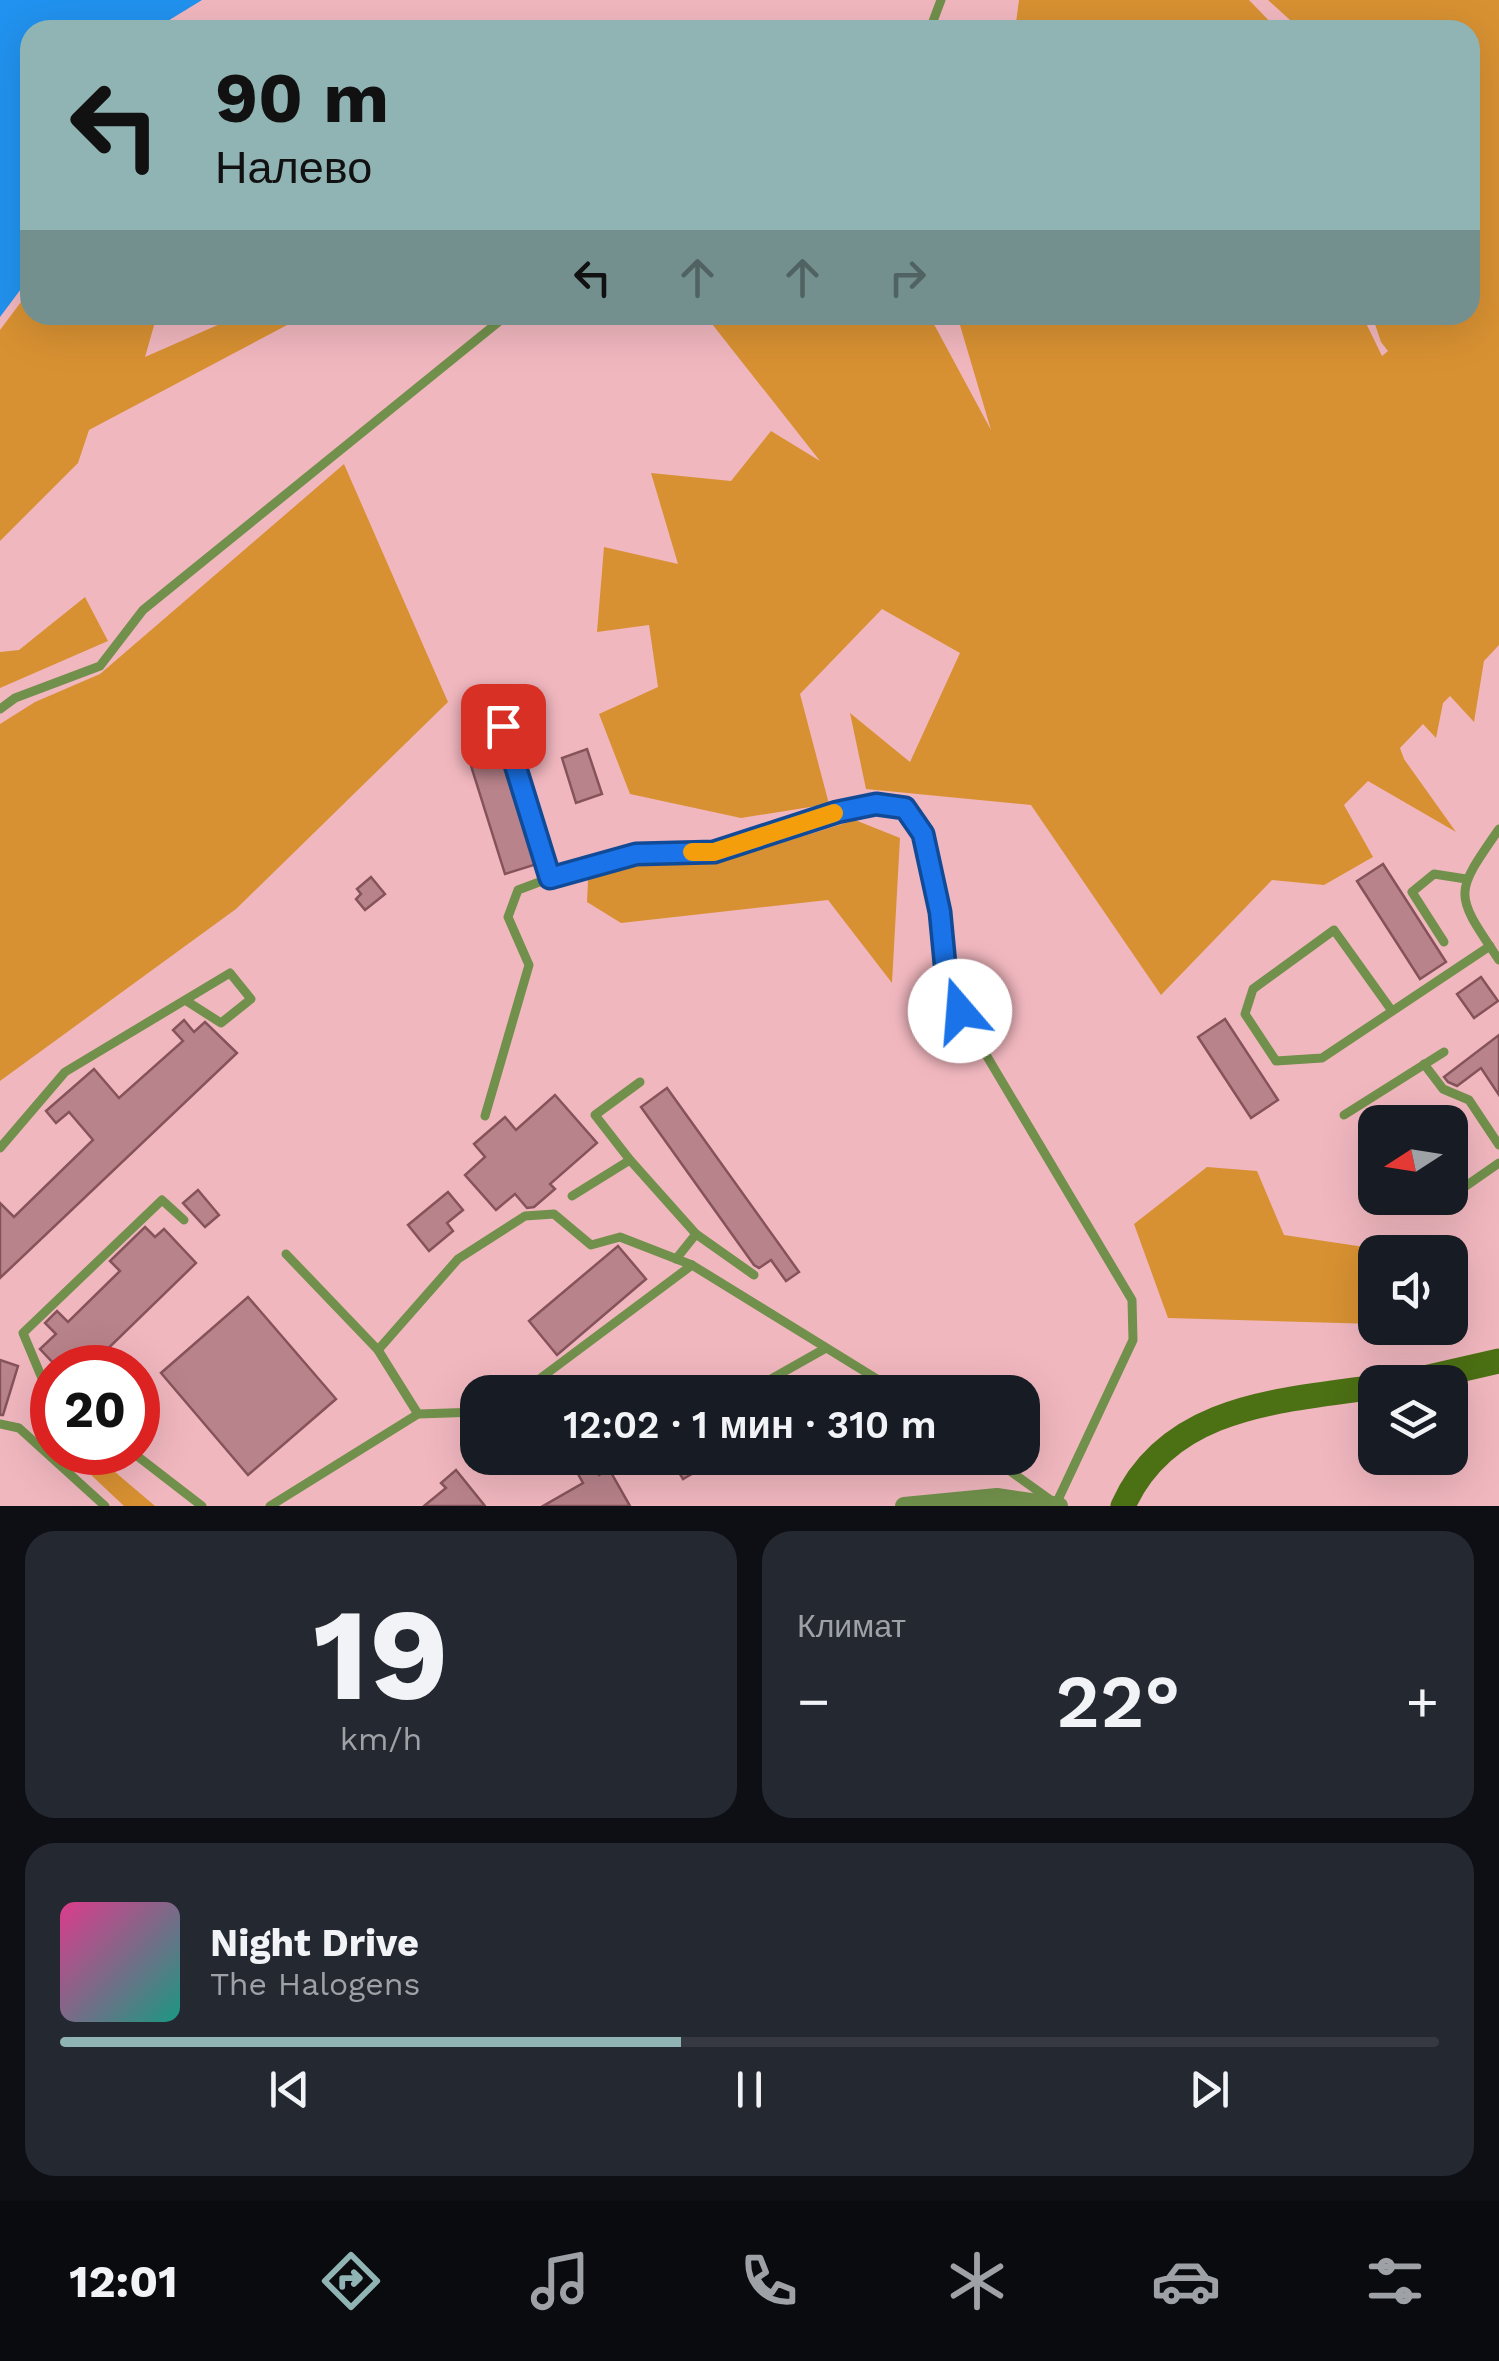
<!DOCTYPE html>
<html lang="ru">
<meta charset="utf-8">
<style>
body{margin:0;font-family:"Work Sans",sans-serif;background:#242831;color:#f1f3f6;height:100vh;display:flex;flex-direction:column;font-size:38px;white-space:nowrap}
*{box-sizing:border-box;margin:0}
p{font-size:32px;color:#9ea1a6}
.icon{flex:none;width:55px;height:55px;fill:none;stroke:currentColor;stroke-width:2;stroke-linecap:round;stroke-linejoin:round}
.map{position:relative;height:1506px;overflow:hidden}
.side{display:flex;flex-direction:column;gap:25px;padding:25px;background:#0d0f14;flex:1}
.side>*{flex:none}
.top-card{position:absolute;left:20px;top:20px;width:1460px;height:305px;border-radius:30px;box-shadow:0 10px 40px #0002;background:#90b4b3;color:#111;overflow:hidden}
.needle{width:65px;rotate:258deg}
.fabs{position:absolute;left:1358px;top:1105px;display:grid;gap:20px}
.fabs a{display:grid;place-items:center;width:110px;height:110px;border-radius:20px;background:#171b24;box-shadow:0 10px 40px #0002;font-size:50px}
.speed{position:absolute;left:30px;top:1345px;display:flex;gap:20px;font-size:50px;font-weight:700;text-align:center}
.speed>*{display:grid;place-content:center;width:130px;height:130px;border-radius:50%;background:#171b24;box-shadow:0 10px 40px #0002;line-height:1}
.speed .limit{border:15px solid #d22;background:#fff;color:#111}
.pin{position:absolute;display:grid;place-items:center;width:85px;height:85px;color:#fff;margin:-42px;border-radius:20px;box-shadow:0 5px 15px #0006}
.me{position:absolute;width:110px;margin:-55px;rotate:342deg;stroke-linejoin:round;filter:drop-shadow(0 0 8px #0008)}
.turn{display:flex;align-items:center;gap:35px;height:210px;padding:0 30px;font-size:45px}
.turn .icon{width:130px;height:130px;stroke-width:2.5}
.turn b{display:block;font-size:70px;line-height:85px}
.lanes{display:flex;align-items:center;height:95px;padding:0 30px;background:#0003;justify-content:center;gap:50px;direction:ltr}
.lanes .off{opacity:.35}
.big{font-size:75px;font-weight:600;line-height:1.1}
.side .card{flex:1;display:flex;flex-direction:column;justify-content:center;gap:15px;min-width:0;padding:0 35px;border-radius:30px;background:#242831}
.side .dial{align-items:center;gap:0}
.dial b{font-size:130px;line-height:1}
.song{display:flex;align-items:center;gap:30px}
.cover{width:120px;height:120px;border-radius:15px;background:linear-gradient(135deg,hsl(330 70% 55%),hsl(170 70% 35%))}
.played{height:10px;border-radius:5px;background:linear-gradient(90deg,#90b4b3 45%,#363941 45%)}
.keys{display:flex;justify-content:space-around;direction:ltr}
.heat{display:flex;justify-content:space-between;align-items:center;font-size:55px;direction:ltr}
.side .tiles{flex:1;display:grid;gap:25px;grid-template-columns:1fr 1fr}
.card:last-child{grid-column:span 2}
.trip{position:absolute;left:460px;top:1375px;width:580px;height:100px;border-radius:30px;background:#171b24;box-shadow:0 10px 40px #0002;font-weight:600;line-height:100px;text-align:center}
.dock{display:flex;height:160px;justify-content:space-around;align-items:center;background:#090b0e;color:#9ea1a6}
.dock .icon{width:70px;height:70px}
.dock .current{color:#90b4b3}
.dock b{font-size:45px;color:#f1f3f6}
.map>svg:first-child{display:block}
.green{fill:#d89132}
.water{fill:#2192ef}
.building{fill:#b9838b;stroke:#86535b;stroke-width:2.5}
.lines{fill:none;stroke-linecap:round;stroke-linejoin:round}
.service{stroke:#71904b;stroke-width:9}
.minor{stroke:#71904b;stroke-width:18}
.secondary{stroke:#4c7014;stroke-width:25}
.route-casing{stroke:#114b97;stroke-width:25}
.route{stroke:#1a73e8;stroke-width:18}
.slow{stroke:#f59e0b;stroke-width:18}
</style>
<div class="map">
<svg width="1499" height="1506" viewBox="0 0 1499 1506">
<rect width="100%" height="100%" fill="#f1b7bf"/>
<!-- green -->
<g class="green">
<path d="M 1019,0 L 1249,0 L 1278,30 L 1015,30 Z"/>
<path d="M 1268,0 L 1499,0 L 1499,645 L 1484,661 L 1474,722 L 1450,696 L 1443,703 L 1436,738 L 1423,724 L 1400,748 L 1404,759 L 1456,832 L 1368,781 L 1344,805 L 1373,857 L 1324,885 L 1272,880 L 1161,995 L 1031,805 L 866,789 L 850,713 L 910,762 L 960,653 L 882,609 L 800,694 L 829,804 L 741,818 L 630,794 L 599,714 L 658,687 L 649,625 L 597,632 L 604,547 L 678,564 L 651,473 L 731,481 L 771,431 L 820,461 L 705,315 L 929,315 L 991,430 L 957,315 L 1362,315 L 1382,356 L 1388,351 L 1381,342 L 1372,315 L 1470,315 L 1470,30 L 1301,30 Z"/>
<path d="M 30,290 L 30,315 L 157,315 L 145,357 L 229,320 L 230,315 L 306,315 L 89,430 L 78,463 L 0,541 L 0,330 Z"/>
<path d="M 344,464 L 448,702 L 236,909 L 0,1081 L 0,724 L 35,702 L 100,674 Z"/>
<path d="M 85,597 L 108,641 L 0,688 L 0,652 L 19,650 Z"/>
<path d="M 855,820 L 900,838 L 892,983 L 828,900 L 621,923 L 587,902 L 588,880 L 642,864 L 714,864 Z"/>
<path d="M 1207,1167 L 1257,1171 L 1284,1235 L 1398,1252 L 1375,1252 L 1375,1324 L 1168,1318 L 1134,1224 Z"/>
<path d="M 95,1455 L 155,1506 L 124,1506 L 72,1457 Z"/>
</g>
<!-- water -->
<path class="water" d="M 0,0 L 202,0 L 153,30 L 30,30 L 30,277 L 0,317 Z"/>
<!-- building -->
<g class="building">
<path d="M 499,743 L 537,864 L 505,874 L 467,753 Z"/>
<path d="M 587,749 L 602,794 L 576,803 L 562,758 Z"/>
<path d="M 1383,864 L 1446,962 L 1420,979 L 1357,881 Z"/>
<path d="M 371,877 L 385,894 L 365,910 L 356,899 L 361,894 L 357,889 Z"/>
<path d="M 1481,977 L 1498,1001 L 1474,1018 L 1457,994 Z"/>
<path d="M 1225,1019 L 1278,1100 L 1251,1118 L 1198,1037 Z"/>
<path d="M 184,1020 L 194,1032 L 205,1022 L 237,1053 L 0,1278 L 0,1203 L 14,1217 L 93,1140 L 69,1112 L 56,1123 L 46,1111 L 94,1069 L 119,1098 L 183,1041 L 173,1030 Z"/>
<path d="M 1499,1035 L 1499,1095 L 1481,1068 L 1457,1086 L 1448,1082 L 1444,1077 Z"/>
<path d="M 667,1088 L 799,1272 L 786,1281 L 771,1260 L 759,1268 L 754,1265 L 641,1107 Z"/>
<path d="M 555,1095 L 597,1143 L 550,1184 L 555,1189 L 534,1207 L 527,1208 L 515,1194 L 496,1210 L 465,1175 L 485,1157 L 474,1144 L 505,1117 L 516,1130 Z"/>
<path d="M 198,1190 L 219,1215 L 205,1227 L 183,1203 Z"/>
<path d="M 448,1192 L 463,1210 L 447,1223 L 453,1231 L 429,1251 L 408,1225 Z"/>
<path d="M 145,1227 L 155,1237 L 164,1229 L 196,1263 L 88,1368 L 58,1368 L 40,1349 L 56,1334 L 45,1323 L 57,1311 L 68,1322 L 120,1271 L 110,1261 Z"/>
<path d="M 618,1246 L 646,1279 L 557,1355 L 529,1321 Z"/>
<path d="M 248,1297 L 336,1399 L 248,1475 L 161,1373 Z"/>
<path d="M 0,1360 L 18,1366 L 3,1415 L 0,1415 Z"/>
<path d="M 569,1458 L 589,1458 L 599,1475 L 609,1469 L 630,1506 L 543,1506 L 583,1483 Z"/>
<path d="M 670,1458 L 719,1458 L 683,1479 Z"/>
<path d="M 456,1470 L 485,1506 L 424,1506 L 446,1488 L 441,1483 Z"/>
</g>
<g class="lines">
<!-- service -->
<g class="service">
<path d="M 926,30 L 932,24 L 941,0"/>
<path d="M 0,709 L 15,698 L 100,666 L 143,610 L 507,315"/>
<path d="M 503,726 L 550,878 L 636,854 L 715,852 L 837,813 L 876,804 L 905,809 L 923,834 L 939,912 L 945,964 L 960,1011 L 1132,1300 L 1133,1340 L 1056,1504 L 992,1458"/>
<path d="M 1499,829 C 1453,895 1454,893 1499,960"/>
<path d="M 1444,942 L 1412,892 L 1434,874 L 1466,879"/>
<path d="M 1392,1011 L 1334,930 L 1253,989 L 1245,1014 L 1276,1061 L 1322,1058 L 1490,946"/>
<path d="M 1424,1064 L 1443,1089 L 1469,1100 L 1499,1145"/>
<path d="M 1344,1115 L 1444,1052"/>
<path d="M 485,1116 L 529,965 L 508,917 L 518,890 L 550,878"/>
<path d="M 0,1148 L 65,1072 L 230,973 L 251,999 L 221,1023 L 185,1000"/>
<path d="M 630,1160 L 595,1115 L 640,1082"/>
<path d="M 572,1196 L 630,1160 L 696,1234 L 676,1259"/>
<path d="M 1450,1197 L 1499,1163"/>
<path d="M 696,1234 L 754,1275"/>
<path d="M 286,1254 L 378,1350 L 418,1414"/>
<path d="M 378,1350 L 458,1259 L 525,1216 L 554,1214 L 591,1245 L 620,1237 L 692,1265 L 898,1392"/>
<path d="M 522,1392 L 692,1265"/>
<path d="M 748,1392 L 826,1348"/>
<path d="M 52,1402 L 23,1333 L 162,1200 L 184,1220"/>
<path d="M 0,1424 L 19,1428 L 105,1506"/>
<path d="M 46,1452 L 52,1434"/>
<path d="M 132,1452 L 202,1506"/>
<path d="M 270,1506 L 418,1414 L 478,1412"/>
</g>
<!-- minor -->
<path class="minor" d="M 904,1506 L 997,1497 L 1059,1506"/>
<!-- secondary -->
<g class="secondary">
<path d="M 1407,1382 L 1499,1361"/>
<path d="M 1123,1506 C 1168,1405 1280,1401 1375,1387"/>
</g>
</g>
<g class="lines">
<defs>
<path id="route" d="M 503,726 L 550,878 L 636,854 L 714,852 L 837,812 L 876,804 L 905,808 L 923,834 L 940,912 L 945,964 L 960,1011"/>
</defs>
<!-- route casing -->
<use href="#route" class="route-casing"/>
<!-- route -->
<use href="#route" class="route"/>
<!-- slow -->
<path class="slow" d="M 692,852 L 714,852 L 834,813"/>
</g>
</svg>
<div class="fabs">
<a><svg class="needle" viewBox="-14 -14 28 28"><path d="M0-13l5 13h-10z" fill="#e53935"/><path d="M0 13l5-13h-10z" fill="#9ea1a6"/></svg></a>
<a><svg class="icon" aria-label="sound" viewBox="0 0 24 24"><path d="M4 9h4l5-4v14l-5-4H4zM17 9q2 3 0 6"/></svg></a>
<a><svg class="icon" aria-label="layers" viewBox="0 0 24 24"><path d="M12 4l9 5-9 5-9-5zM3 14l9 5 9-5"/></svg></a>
</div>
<div class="speed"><div class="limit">20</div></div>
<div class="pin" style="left:503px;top:726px;background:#d93025"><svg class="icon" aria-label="arrive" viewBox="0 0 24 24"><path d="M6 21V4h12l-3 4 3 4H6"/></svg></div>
<svg class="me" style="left:960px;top:1011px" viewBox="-20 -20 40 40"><circle r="19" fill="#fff"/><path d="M0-13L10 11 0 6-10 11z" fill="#1a73e8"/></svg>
<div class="trip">12:02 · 1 мин · 310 m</div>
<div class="top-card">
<div class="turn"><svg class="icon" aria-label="left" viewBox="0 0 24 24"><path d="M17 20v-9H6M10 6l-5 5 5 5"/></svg><div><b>90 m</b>Налево</div></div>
<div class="lanes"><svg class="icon" aria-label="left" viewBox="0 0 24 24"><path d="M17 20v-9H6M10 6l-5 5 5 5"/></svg><svg class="icon off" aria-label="ahead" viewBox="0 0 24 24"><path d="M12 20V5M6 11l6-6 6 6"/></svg><svg class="icon off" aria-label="ahead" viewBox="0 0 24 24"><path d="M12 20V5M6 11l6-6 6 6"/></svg><svg class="icon off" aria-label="right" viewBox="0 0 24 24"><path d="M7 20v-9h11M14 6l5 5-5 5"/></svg></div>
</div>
</div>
<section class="side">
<div class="tiles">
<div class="card dial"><b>19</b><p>km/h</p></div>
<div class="card"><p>Климат</p>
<div class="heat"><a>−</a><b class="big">22°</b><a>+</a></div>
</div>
<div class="card">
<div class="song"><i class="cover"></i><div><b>Night Drive</b><p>The Halogens</p></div></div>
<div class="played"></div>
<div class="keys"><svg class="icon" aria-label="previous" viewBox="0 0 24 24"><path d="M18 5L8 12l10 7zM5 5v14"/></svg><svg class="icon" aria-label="pause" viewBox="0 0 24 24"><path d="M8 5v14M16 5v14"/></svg><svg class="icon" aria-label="next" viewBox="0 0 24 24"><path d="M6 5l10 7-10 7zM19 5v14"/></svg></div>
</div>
</div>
</section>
<nav class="dock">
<b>12:01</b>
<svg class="icon current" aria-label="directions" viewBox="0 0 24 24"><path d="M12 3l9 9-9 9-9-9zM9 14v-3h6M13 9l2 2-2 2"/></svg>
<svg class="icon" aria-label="music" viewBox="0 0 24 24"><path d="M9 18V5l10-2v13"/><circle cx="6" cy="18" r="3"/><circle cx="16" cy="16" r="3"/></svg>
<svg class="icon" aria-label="phone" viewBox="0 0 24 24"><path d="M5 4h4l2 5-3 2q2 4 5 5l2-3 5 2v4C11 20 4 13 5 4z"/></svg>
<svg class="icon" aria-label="climate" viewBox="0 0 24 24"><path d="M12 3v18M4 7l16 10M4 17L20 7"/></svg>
<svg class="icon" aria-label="car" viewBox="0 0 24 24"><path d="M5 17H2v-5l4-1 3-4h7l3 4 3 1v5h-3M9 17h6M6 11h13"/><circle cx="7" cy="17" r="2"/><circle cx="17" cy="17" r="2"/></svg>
<svg class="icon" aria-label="filters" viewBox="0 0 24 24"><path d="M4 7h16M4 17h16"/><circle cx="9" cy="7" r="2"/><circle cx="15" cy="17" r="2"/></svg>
</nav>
